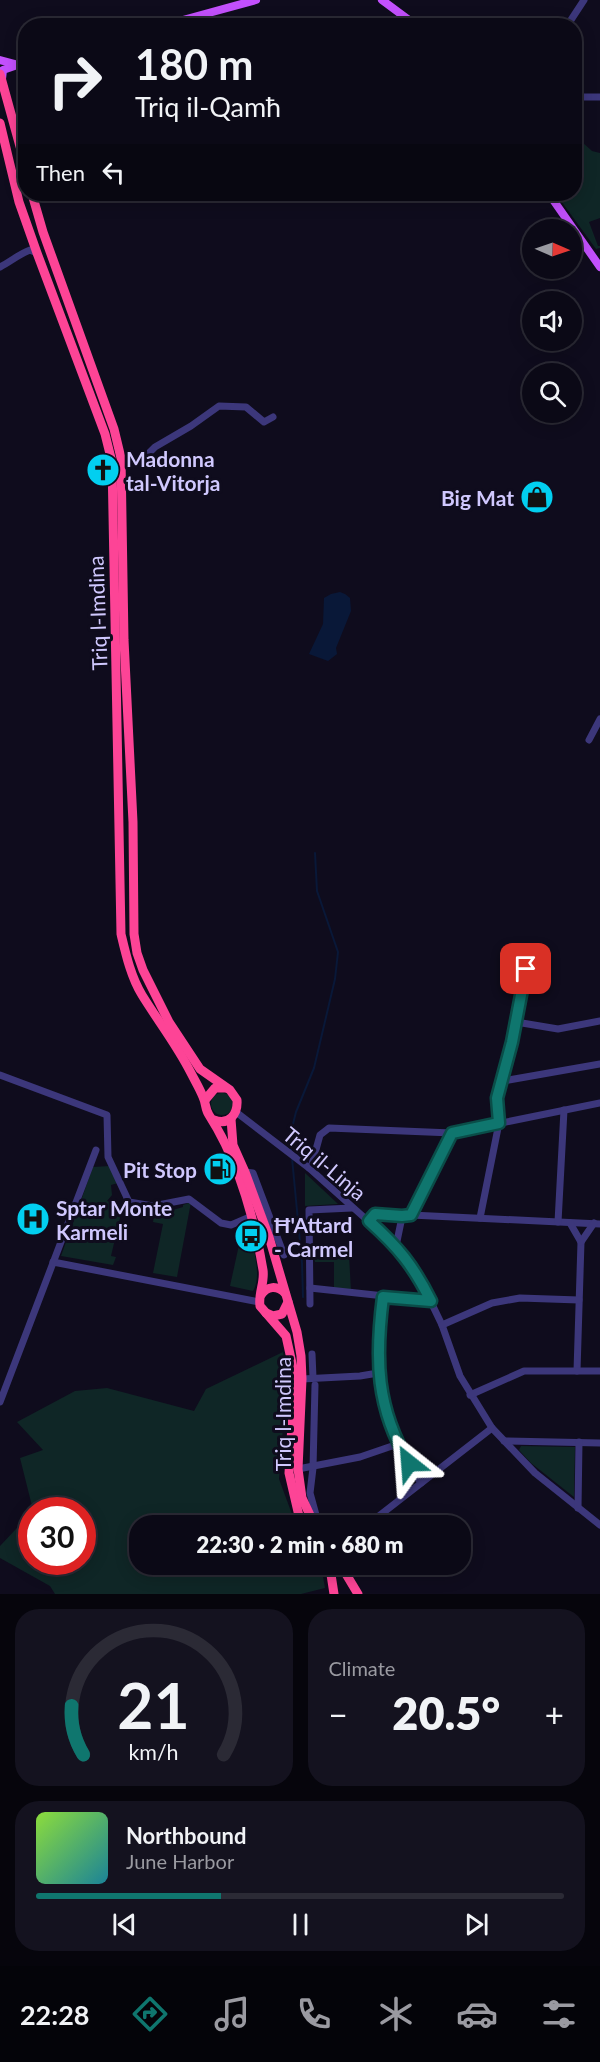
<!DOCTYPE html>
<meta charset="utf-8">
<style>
body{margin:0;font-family:Lato,sans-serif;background:#14121f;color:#f1f3f6;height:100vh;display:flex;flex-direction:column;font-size:22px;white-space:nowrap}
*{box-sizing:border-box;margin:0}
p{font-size:20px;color:#9a9aa1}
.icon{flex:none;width:33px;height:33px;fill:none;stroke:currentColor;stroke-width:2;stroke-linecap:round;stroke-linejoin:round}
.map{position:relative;height:1594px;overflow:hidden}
.details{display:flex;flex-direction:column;gap:15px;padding:15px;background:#06050c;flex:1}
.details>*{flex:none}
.banner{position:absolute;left:18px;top:18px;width:564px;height:183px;border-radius:24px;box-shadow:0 3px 15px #0003,0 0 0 2px #2b2a35;background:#0b0916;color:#f1f3f6;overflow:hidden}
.needle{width:39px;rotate:92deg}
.fabs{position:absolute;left:522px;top:219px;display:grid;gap:12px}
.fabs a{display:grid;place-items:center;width:60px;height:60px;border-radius:50%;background:#0b0916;box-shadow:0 3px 15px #0003,0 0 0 2px #2b2a35;font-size:30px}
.speed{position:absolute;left:18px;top:1497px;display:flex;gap:12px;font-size:30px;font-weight:700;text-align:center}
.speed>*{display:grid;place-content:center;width:78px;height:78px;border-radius:50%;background:#0b0916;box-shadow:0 3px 15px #0003,0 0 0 2px #2b2a35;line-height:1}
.speed .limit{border:9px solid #d22;background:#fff;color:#111}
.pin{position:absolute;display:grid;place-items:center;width:51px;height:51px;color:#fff;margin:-26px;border-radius:12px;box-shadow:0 3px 9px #0006}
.me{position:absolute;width:66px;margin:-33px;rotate:332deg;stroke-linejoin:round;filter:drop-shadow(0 0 4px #0008)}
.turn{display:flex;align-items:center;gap:21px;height:126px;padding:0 18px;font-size:27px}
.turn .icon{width:78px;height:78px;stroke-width:2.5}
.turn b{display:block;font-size:42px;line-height:51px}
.then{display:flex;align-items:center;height:57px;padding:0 18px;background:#0003;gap:12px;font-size:22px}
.big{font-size:45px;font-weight:800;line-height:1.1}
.details .card{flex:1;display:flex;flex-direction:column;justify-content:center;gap:9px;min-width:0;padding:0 21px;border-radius:24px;background:#14121f}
.details .dial{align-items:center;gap:0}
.dial svg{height:156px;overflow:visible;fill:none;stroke:#2b2a35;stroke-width:7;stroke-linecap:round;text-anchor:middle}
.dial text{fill:#f1f3f6;stroke:none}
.song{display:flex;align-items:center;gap:18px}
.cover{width:72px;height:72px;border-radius:9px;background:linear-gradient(135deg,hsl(90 70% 55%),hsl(190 70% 35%))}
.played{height:6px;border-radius:3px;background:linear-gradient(90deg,#0f766e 35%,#2b2a35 35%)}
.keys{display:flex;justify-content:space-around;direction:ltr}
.heat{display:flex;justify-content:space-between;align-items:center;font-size:33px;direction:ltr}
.details .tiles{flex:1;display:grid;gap:15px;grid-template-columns:1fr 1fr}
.card:last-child{grid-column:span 2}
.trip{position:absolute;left:129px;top:1515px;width:342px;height:60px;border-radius:24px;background:#0b0916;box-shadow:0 3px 15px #0003,0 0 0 2px #2b2a35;font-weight:800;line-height:60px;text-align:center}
.dock{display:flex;height:96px;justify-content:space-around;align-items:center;background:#040409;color:#9a9aa1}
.dock .icon{width:42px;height:42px}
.dock .selected{color:#0f766e}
.dock b{font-size:27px;color:#f1f3f6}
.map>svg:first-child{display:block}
.green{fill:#0f2626}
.water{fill:#091838}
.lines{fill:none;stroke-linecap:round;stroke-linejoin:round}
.stream{stroke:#091838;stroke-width:2}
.minor{stroke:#3c377b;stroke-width:7}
.major{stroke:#c350fd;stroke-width:8}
.highway{stroke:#fd4496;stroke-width:9}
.route-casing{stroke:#0a4d48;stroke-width:15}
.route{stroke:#0f766e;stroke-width:10}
.labels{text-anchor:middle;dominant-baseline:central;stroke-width:6;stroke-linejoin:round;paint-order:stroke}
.poi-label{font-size:21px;font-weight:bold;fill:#d0c8fe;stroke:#0f0c1d;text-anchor:start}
.street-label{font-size:21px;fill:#d0c8fe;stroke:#0f0c1d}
</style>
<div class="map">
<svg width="600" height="1594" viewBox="0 0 600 1594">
<rect width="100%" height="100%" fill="#0f0c1d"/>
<!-- green -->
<g class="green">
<path d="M 583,143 L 592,151 L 600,153 L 600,218 L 589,222 L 598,246 L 600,246 L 600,248 L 596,249 L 556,194 L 574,194 L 575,145 Z"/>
<circle cx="222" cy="1104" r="11"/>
<path d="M 110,1166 L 118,1183 L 111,1185 L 112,1195 L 107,1201 L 123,1205 L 111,1256 L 116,1257 L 113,1265 L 61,1256 L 93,1167 Z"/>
<path d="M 305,1173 L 338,1204 L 305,1206 Z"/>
<path d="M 191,1202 L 177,1277 L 153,1273 L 163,1224 L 153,1222 L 155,1211 L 165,1209 L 166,1212 L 183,1207 L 183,1205 Z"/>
<path d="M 244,1222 L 248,1225 L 252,1243 L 253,1243 C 255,1258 261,1278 253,1291 L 230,1286 Z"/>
<path d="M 349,1255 L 351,1291 L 334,1288 L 334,1262 L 315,1262 L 314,1257 Z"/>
<path d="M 283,1352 L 287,1375 L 279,1479 L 296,1525 L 140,1526 L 140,1564 L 318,1565 L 322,1571 L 325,1588 L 301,1594 L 55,1594 L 50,1586 L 0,1558 L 0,1546 L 31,1513 L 32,1562 L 82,1562 L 82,1510 L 33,1510 L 20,1458 L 43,1450 L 17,1422 L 75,1391 L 107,1388 L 194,1411 L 206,1389 Z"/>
<path d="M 521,1446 L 575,1447 L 574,1497 L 531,1463 L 519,1450 Z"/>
</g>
<!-- water -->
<path class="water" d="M 340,592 L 345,594 L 350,598 L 351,611 L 336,648 L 337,654 L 328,661 L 309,654 L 323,624 L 324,598 L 331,594 Z"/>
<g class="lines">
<!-- stream -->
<g class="stream">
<path d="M 291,1152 L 290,1136 L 296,1112 L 314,1068 L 335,979 L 338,952 L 317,891 L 315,853"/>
<path d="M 292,1158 L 302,1263 L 303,1297"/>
</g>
<!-- minor -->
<g class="minor">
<path d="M 567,26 L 584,0"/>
<path d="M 574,97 L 600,97"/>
<path d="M 0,267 C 10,262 19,254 30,250 L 37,253"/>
<path d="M 121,458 L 142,460 L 155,447 L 191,426 L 219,406 L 246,407 L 264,422 L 273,417"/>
<path d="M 589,740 L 600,719"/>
<path d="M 516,1022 L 558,1029 L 600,1021"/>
<path d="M 0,1075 L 107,1115 L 108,1157 L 129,1202 L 153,1206 L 189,1199 L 221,1223 L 231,1225 L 252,1216"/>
<path d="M 503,1081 L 600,1064"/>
<path d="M 236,1112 L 309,1168 L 396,1246 L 418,1275 L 442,1325 L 460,1376 L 492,1428 L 535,1473 L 600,1525"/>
<path d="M 309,1168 L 312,1164 L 320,1135 L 329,1128 L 452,1133 L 600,1103"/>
<path d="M 245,1172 L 253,1173 L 284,1255"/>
<path d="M 411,1215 L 452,1133"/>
<path d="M 480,1218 L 499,1123 L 497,1098 L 503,1081 L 526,969 L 530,967"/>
<path d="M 369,1221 L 375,1214 L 402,1217 L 411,1215 L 600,1224"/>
<path d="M 558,1222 L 564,1110"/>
<path d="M 570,1223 L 581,1242 L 577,1371"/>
<path d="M 581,1242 L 594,1223"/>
<path d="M 396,1246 L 402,1217"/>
<path d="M 53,1262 L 259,1302"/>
<path d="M 310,1288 L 431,1301"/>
<path d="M 383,1297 C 376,1348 376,1395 397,1443 C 403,1457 413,1470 421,1483"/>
<path d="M 310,1304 L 309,1210 L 352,1208"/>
<path d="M 442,1325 L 492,1303 L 520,1298 L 579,1300"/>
<path d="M 312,1354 L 313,1378"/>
<path d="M 302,1379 L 360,1376 L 378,1373"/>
<path d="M 315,1385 L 313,1468 L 310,1493 L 316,1515 L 322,1526"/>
<path d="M 470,1395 L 524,1371 L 600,1371"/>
<path d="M 0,1402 L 96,1150"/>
<path d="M 504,1441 L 600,1443"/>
<path d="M 298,1469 L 360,1457 L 398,1444"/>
<path d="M 578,1508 L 579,1442"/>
<path d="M 366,1526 L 492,1428"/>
</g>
<!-- major -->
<g class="major">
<path d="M 382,0 L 417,26"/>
<path d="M 161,26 L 256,0"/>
<path d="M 0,60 L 15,64"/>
<path d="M 2,79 L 3,70 L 26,62"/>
<path d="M 549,194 L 600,267"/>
</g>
<!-- highway -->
<g class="highway">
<path d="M 0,74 L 26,168"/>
<path d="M 0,123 L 19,202 L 37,253 L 105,434 L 112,462 L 121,934 C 126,955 131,977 142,995 C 158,1021 177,1045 191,1073 C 195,1081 200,1089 203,1097 C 206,1103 205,1109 209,1115 C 238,1160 254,1217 263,1270 C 265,1282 258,1294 260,1306 L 286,1336 L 295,1377 L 289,1473 L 299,1516 L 304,1526"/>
<path d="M 32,194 L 43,232 L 114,429 L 121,458 L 124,640 L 133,822 L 134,934 L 137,953 L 143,970 L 169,1022 L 200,1069 L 230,1090 L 237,1100 C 238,1114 229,1126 214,1120"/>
<path d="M 205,1100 L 215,1088 L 225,1088"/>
<path d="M 231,1119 L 233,1145 L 245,1172 L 269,1237 L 297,1332 L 301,1356 L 302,1379 L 298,1469 L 302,1498 L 315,1526"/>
<path d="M 261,1295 C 267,1286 277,1285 285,1293"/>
<path d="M 266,1313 L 273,1316 L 282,1314 L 288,1302"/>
<path d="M 328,1564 L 330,1568 L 334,1594"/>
<path d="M 340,1564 L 358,1594"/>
</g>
</g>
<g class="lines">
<defs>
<path id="route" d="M 409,1463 C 376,1408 375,1359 383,1297 L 431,1301 C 413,1265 398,1247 369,1221 L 375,1214 L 402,1216 L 411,1215 L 452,1133 L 499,1123 L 497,1098 L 512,1042 L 526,969"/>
</defs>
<!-- route casing -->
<use href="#route" class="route-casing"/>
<!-- route -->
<use href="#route" class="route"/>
</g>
<!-- icons -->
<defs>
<symbol id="church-disc" viewBox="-11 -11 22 22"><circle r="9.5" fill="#02cff0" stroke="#0f0c1d"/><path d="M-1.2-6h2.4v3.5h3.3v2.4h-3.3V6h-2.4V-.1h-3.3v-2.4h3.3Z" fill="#111"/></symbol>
<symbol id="shop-disc" viewBox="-11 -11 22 22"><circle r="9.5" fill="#02cff0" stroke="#0f0c1d"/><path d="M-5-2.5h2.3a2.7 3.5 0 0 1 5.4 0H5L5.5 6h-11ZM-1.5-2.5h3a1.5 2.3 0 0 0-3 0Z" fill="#111"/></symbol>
<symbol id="fuel-disc" viewBox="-11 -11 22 22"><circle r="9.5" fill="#02cff0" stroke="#0f0c1d"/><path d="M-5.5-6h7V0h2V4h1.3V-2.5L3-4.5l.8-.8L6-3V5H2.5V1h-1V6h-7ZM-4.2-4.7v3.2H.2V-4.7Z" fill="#111"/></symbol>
<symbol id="hospital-disc" viewBox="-11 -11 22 22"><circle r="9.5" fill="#02cff0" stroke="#0f0c1d"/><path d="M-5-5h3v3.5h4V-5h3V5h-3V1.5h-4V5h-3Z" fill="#111"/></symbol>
<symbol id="bus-disc" viewBox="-11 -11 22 22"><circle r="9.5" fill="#02cff0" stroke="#0f0c1d"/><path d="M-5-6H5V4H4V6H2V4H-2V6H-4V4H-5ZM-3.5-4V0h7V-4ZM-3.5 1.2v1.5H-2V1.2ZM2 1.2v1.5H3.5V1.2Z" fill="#111"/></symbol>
</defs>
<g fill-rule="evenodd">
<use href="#church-disc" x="84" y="451" width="38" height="38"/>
<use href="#shop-disc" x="518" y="478" width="38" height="38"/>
<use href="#fuel-disc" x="201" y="1150" width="38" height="38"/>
<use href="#hospital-disc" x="14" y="1200" width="38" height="38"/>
<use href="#bus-disc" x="232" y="1217" width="38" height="38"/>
</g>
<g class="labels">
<!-- poi labels -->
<g class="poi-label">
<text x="126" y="458">Madonna<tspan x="126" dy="24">tal-Vitorja</tspan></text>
<text x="514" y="497" text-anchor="end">Big Mat</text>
<text x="197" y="1169" text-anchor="end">Pit Stop</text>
<text x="56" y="1207">Sptar Monte<tspan x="56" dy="24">Karmeli</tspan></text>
<text x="274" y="1224">Ħ'Attard<tspan x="274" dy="24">- Carmel</tspan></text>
</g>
<!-- street labels -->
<g class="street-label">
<text transform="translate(97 613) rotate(-92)">Triq l-Imdina</text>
<text transform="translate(325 1163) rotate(40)">Triq il-Linja</text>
<text transform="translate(282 1414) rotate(-90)">Triq l-Imdina</text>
</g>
</g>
</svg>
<div class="fabs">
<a><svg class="needle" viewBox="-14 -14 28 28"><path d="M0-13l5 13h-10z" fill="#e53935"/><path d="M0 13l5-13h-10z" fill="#9a9aa1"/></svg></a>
<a><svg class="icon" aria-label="sound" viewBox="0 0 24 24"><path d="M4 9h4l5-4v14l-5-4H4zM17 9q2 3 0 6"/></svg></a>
<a><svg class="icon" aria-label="search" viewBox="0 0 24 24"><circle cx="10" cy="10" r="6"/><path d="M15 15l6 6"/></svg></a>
</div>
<div class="speed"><div class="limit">30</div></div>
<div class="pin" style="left:526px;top:969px;background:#d93025"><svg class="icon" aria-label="arrive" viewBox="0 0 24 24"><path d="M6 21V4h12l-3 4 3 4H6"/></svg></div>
<svg class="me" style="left:409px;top:1463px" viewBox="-20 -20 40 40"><path d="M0-17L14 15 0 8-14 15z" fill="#0f766e" stroke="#fff" stroke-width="4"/></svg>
<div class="trip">22:30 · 2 min · 680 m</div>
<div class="banner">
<div class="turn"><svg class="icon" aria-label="right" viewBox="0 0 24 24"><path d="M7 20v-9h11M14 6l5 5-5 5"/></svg><div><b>180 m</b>Triq il-Qamħ</div></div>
<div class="then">Then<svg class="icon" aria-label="left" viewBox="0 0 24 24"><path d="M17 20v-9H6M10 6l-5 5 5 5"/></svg></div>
</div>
</div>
<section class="details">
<div class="tiles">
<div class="card dial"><svg viewBox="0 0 100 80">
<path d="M14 69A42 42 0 1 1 86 69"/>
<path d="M14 69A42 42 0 0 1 8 44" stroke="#0f766e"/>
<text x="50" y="56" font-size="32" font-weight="700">21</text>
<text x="50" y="72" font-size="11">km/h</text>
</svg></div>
<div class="card"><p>Climate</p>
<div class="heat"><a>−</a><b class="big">20.5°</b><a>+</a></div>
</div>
<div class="card">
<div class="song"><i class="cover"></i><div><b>Northbound</b><p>June Harbor</p></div></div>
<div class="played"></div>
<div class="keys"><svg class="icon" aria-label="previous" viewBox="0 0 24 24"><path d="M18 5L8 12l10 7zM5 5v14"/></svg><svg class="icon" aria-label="pause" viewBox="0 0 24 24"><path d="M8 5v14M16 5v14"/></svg><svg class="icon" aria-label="next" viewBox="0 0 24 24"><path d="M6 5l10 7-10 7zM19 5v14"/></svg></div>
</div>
</div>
</section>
<nav class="dock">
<b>22:28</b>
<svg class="icon selected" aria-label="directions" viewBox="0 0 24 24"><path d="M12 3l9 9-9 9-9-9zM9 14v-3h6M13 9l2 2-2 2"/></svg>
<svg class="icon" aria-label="music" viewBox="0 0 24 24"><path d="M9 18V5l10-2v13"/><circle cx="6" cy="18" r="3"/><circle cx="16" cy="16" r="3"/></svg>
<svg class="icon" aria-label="phone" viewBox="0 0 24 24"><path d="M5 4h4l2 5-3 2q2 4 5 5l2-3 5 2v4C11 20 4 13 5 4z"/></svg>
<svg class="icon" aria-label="climate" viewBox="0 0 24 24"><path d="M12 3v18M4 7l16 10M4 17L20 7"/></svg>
<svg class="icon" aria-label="car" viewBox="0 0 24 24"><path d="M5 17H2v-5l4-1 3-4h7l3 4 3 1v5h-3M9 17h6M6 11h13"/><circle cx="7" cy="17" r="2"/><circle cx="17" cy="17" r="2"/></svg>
<svg class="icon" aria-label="filters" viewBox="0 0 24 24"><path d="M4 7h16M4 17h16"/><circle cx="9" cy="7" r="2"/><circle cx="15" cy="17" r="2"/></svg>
</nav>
